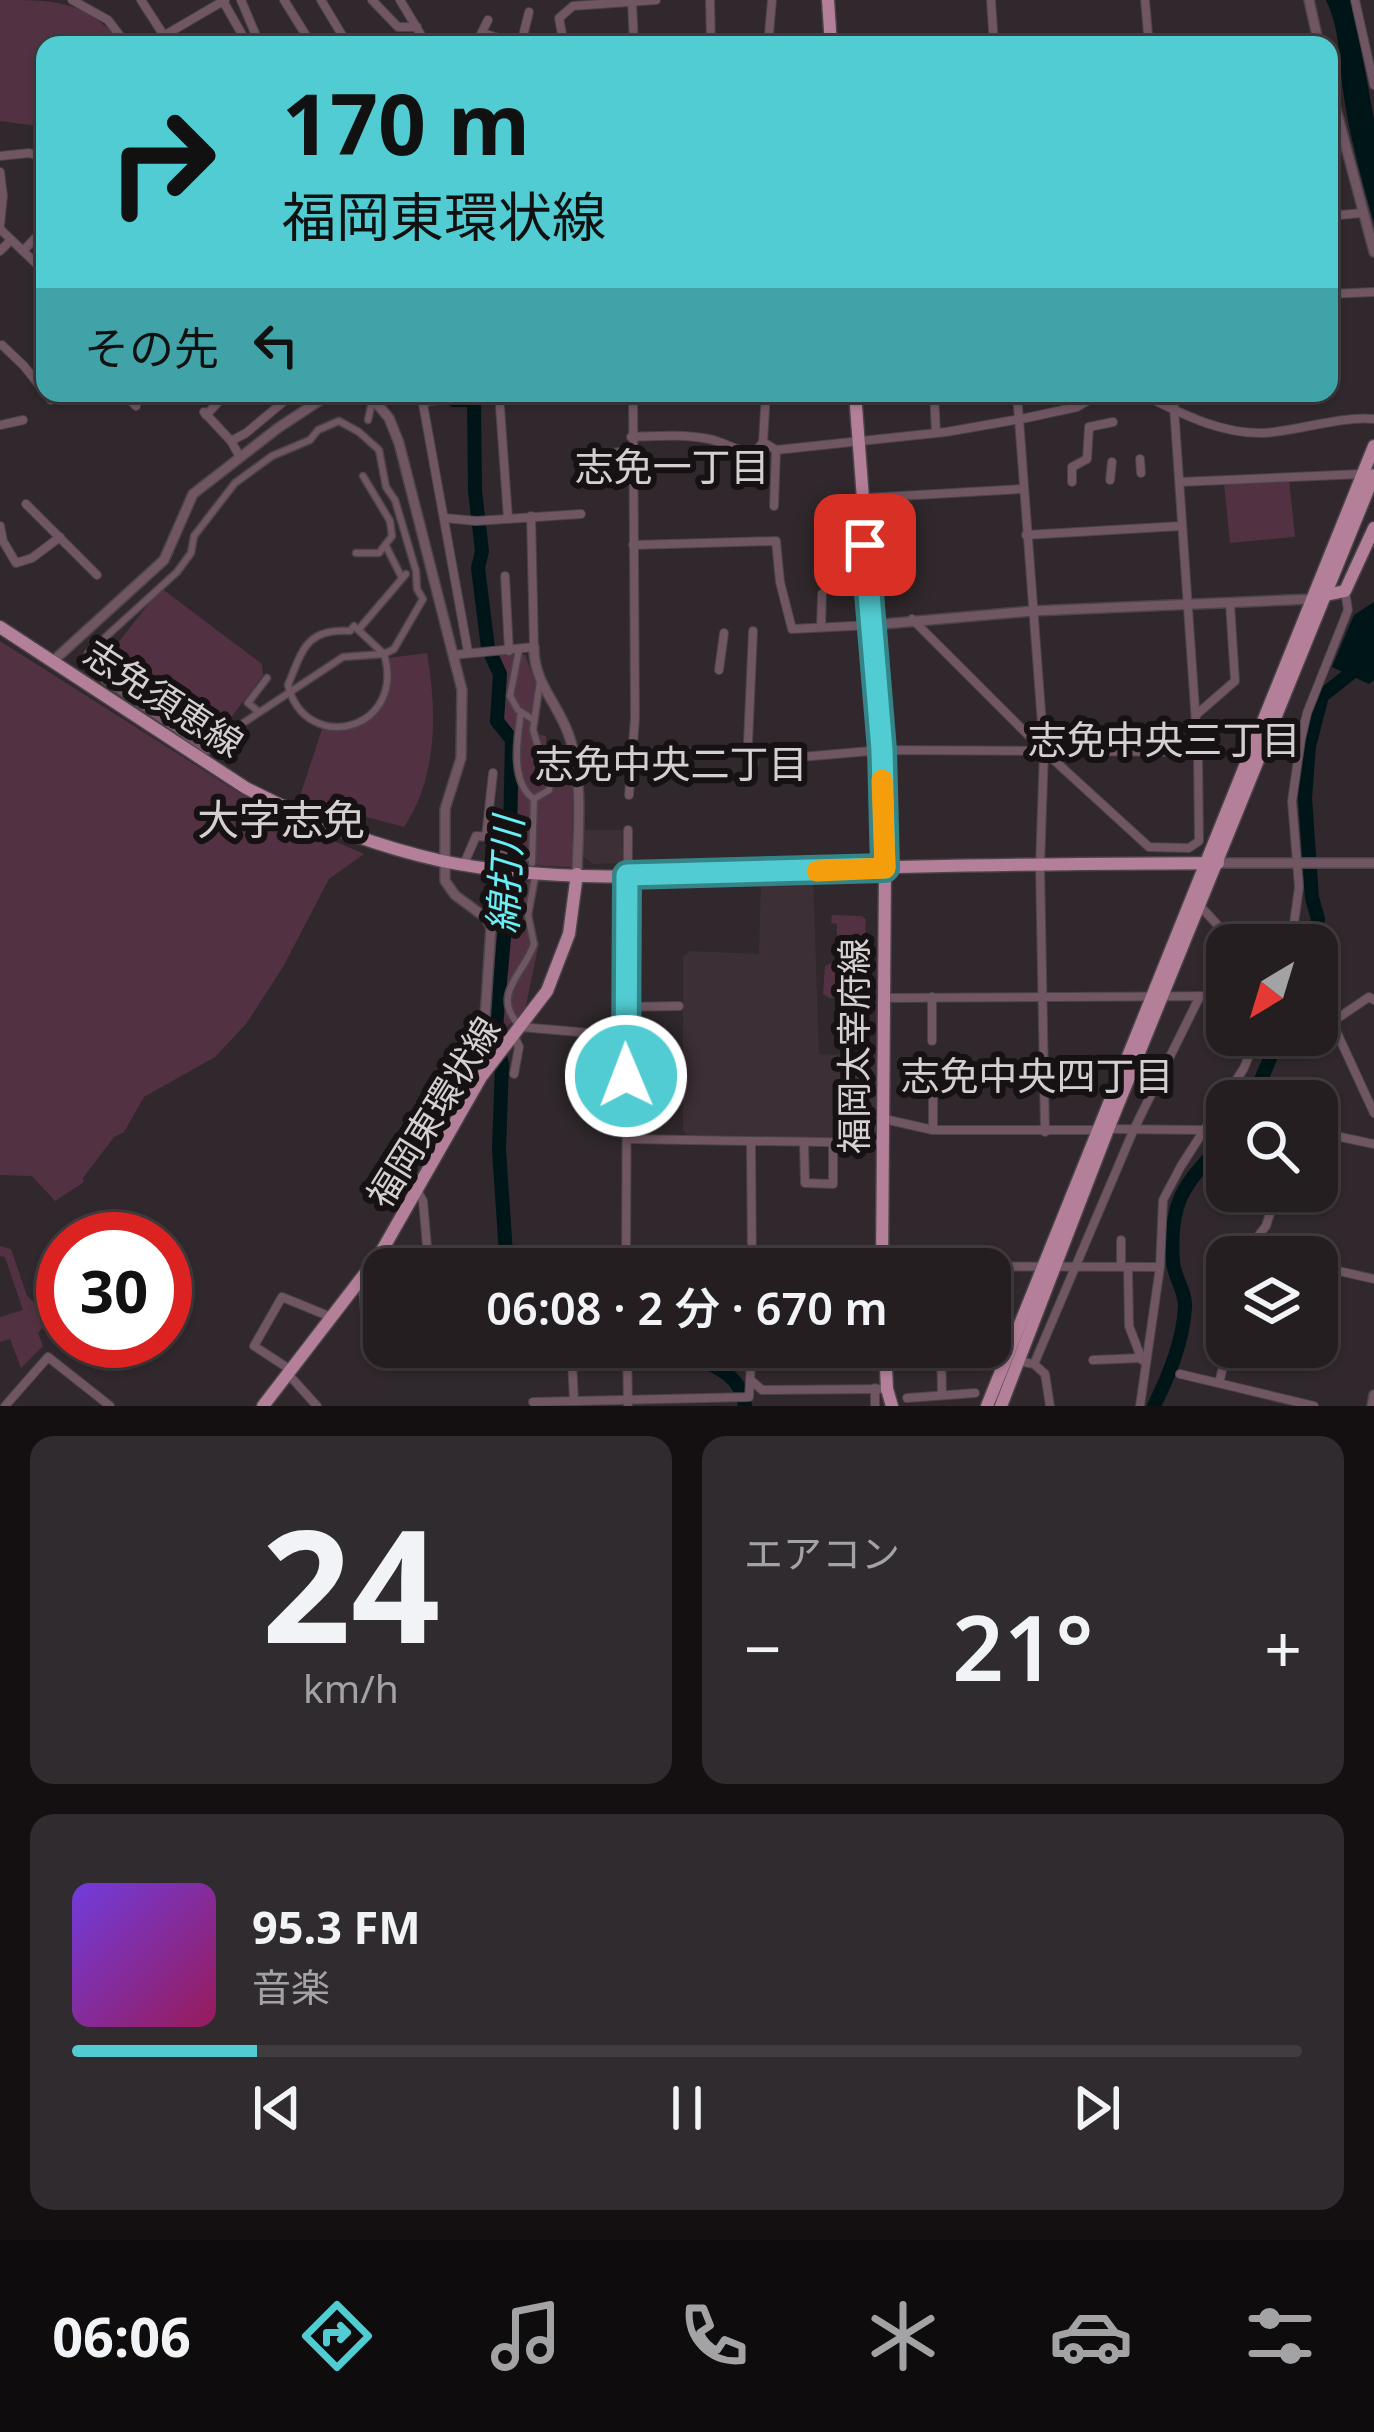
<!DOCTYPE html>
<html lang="ja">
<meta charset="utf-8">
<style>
body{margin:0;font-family:"Noto Sans","Noto Sans JP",sans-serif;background:#302b2e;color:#f1f3f6;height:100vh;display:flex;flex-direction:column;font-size:45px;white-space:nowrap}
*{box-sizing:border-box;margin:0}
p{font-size:39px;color:#a3a2a5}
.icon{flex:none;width:66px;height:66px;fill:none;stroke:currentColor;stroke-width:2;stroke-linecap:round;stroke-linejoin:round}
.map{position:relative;height:1406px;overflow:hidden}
.details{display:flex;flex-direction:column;gap:30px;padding:30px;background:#141012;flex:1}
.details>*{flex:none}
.banner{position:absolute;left:36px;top:36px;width:1302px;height:366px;border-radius:24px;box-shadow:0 3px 9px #0004,0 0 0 3px #413c3f;background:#51ccd2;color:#111;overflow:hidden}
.needle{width:78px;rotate:218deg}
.tools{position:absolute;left:1206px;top:924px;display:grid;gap:24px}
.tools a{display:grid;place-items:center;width:132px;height:132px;border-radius:24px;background:#241e21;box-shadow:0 3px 9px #0004,0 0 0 3px #413c3f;font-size:60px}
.speed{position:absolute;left:36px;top:1212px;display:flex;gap:24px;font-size:60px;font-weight:700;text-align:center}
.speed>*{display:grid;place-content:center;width:156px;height:156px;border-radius:50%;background:#241e21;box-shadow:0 3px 9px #0004,0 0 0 3px #413c3f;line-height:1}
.speed .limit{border:18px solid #d22;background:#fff;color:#111}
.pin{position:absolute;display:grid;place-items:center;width:102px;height:102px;color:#fff;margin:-51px;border-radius:24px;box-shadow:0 6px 18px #0006}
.me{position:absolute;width:132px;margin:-66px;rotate:359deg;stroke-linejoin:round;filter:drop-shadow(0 0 9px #0008)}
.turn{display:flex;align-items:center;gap:42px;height:252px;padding:0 48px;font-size:54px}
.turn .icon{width:156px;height:156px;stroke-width:2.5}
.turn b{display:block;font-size:84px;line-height:102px}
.then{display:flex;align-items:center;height:114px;padding:0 48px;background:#0003;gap:24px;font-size:45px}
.big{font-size:90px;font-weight:600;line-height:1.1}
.details .tile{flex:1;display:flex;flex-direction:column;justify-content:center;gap:18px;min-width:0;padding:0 42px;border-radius:24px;background:#302b2e}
.details .dial{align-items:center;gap:0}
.dial b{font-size:156px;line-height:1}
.song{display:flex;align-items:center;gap:36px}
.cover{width:144px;height:144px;border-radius:18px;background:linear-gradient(135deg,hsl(260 70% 55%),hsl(330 70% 35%))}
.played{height:12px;border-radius:6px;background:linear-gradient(90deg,#51ccd2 15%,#413c3f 15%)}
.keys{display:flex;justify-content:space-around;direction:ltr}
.heat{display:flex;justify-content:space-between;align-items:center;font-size:66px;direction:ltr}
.details .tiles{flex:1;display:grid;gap:30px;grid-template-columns:1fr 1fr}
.tile:last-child{grid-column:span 2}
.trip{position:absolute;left:363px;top:1248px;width:648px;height:120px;border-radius:24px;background:#241e21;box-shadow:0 3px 9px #0004,0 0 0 3px #413c3f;font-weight:600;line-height:120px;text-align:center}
.menu{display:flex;height:192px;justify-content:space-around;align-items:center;background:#0e0c0d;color:#a3a2a5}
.menu .icon{width:84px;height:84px}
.menu .active{color:#51ccd2}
.menu b{font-size:54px;color:#f1f3f6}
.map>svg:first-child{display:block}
.built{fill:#3d2f36}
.green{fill:#523242}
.water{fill:#001517}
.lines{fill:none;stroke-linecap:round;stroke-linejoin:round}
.river{stroke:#001517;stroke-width:14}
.pedestrian-casing{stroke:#4a4347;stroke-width:9}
.minor-casing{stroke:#4a4347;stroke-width:10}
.tertiary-casing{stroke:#4a4347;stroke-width:12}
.primary-casing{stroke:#4a4347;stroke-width:15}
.pedestrian{stroke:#6f5662;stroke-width:6}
.minor{stroke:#6f5662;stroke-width:8}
.tertiary{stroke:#6f5662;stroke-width:9}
.primary{stroke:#b37f99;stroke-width:12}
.route-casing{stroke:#358588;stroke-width:30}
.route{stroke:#51ccd2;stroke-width:21}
.slow{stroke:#f59e0b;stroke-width:21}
.labels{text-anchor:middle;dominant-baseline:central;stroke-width:12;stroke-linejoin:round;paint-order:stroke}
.street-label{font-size:36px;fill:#d5cfd2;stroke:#161214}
.neighbourhood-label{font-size:39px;fill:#d5cfd2;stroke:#161214}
.water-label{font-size:39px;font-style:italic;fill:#68eef4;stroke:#161214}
.quarter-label{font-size:42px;fill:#d5cfd2;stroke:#161214}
</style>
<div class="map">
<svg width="1374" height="1406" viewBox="0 0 1374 1406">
<rect width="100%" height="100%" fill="#30282c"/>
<!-- built -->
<g class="built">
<path d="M 581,830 L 624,830 L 623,863 L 593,864 L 582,856 Z"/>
<path d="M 813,875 L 819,1054 L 877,1055 L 880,1133 L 873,1138 L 688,1136 L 683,1130 L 683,957 L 690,951 L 759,954 L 761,879 Z"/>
</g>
<!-- green -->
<g class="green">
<path d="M 0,0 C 55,0 87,0 123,45 L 45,45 L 45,127 L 0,121 Z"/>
<path d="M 1289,479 L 1295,537 L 1230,543 L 1224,483 Z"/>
<path d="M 161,588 L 262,664 L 263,675 L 214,740 L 113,664 L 110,653 Z"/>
<path d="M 0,641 L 274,815 L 364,854 L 329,879 L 283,967 L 246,1024 L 215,1057 L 144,1097 L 124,1132 L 114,1137 L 83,1178 L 84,1182 L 55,1201 L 32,1176 L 0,1175 Z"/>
<path d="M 427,653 C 437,711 438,776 404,827 L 299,799 L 322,729 C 366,735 397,703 388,658 Z"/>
<path d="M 492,655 L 525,655 L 535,682 L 531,733 L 546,736 L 547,781 L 573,781 L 572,867 L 505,864 L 514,738 L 498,720 L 501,669 Z"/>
<path d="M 507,880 L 532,882 L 529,928 L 539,943 L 525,1010 L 497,1036 Z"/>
<path d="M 832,915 L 861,916 L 866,919 C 864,934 868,952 860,964 L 846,963 L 837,951 L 837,924 L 831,923 Z"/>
<path d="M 837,961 L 863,971 L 864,990 L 857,997 L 829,998 L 823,994 L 825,966 Z"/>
<path d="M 0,1246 L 11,1249 L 27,1296 L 39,1307 L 46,1324 L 38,1333 L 43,1346 L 21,1368 L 10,1339 L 0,1342 L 0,1317 L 23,1310 L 5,1257 L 0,1256 Z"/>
</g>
<!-- water -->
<g class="water">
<path d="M 1326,0 L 1352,0 L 1374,119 L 1374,223 C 1361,177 1348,131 1342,83 C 1339,53 1339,28 1326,0 Z"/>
<path d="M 1374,602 L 1374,680 L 1369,684 L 1332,667 L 1354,615 Z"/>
</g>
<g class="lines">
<!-- river -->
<g class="river">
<path d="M 454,400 L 474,400 L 475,491 L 482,551 L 478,568 L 488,648 L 500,674 L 497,721 L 512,740 L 509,882 L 495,1038 L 502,1064 L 499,1150 L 507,1269"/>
<path d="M 1311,945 L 1318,919 L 1312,898 L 1305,798 L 1309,746 L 1322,696 L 1351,673 L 1374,639"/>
<path d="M 1252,1101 L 1280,1035"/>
<path d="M 675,1347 C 703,1363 741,1369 745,1406"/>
<path d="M 1154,1406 C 1169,1375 1183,1342 1185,1307 C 1186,1292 1174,1277 1173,1262 C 1168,1196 1188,1182 1227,1138"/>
</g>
<defs>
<g id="pedestrian">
<path d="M 368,420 L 371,406"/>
<path d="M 339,421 L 359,432 L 379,450 L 386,487 L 395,500 L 416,571 L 417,589 L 423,599 L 394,649 L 384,654 L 343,657 L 222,737 L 207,751 L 104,680 L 99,665 L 88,653 L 177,572 L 191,553 L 194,536 L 235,483 L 272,456 L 310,440 L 318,430 Z"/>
<path d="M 387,548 L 401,576"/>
<path d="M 356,553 L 379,553 L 392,536 L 390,521 L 363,476"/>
<path d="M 354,626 L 384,654 C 407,731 305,756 288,685 C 302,652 305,628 350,631 Z"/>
<path d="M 359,629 L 406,574"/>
<path d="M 519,650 L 510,696 L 518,710 L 534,720"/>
<path d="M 259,712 L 248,703 L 267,678"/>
<path d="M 521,712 C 517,739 510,783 534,799"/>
<path d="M 505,843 L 522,856 L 532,858"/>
<path d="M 532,863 L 534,799 L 549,790 L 550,785 L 533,730 L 540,681"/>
<path d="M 519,1025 C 490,994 525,973 534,944 L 528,915 L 535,877"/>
</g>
<g id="minor">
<path d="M 72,0 L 108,20 L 127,45"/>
<path d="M 141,0 L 170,45"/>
<path d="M 241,0 L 260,45"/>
<path d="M 284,0 L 312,45"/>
<path d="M 321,0 L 348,45"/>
<path d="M 372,0 L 398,27 L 417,27"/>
<path d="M 400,0 L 427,45"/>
<path d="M 710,0 L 711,45"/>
<path d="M 991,0 L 994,45"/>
<path d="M 1145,0 L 1149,45"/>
<path d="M 1355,0 L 1374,85"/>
<path d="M 223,1 L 248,45"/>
<path d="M 632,1 L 634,45"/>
<path d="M 483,33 L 515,44 L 522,40 L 529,12"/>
<path d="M 165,35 L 225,0"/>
<path d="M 444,45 L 459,45"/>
<path d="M 471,45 L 478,40 L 488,20"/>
<path d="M 564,45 L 559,18 L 573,6 L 656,0"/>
<path d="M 768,45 L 772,0"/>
<path d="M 896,45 L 932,43"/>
<path d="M 0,156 L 29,153 L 45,158"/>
<path d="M 0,172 L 3,196 L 0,225"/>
<path d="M 1329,216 L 1362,213"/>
<path d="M 0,229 L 45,272"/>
<path d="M 0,251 L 11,240"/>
<path d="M 23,251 L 45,228"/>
<path d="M 1329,294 L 1374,292"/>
<path d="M 2,345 L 24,366 L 51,400"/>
<path d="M 123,393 L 136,406"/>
<path d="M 421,393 L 468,652"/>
<path d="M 499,393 L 508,518"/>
<path d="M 1017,393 L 1044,751 L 1040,866 L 1045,1132"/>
<path d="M 1139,393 C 1179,412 1218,434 1263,433 C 1299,431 1338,416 1374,419"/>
<path d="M 934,394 L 936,432"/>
<path d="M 423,402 L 496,393"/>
<path d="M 204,412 L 231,441 L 240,457"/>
<path d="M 206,415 L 227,393"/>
<path d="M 0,425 L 23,420"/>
<path d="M 631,437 C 657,436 683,434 709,439 C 727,443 737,452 755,453 L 763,442 L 766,393"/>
<path d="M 231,441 L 246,433 L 294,393"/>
<path d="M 763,442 L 776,450 L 946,432 L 1026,418 L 1077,407 L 1101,393"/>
<path d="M 581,456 L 631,451"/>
<path d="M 1140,459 L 1141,473"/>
<path d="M 1110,480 L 1112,462"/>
<path d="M 1072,482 L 1072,467 L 1087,459 L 1089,427 L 1113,422"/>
<path d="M 1180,482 L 1361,474"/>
<path d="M 864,498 L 1022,489"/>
<path d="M 26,504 L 97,575"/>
<path d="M 774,506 L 776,450"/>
<path d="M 445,518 L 476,521 L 581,514"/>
<path d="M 0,526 L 3,541 L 16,563 L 32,558 L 60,537"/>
<path d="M 1026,535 L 1181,526"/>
<path d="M 633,545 L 776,541 L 780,582 L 792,629 L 872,625"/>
<path d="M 505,576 L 509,651"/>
<path d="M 912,619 L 1044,751 L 1149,847 L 1189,848 L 1199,841 L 1198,752 L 1173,393"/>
<path d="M 821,627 L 822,594"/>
<path d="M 753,631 L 748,742 L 754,763"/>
<path d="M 453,655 L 534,647 L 531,516"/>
<path d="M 719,670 L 724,633"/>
<path d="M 1197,714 L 1235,681 L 1230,604"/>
<path d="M 632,752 L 706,752"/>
<path d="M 786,762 L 801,757 L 882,750 L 1197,752"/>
<path d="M 629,795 L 635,718 L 633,393"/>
<path d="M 486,837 L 493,773"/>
<path d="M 464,864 L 476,836 L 500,838 L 504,843 L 501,869"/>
<path d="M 1201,907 L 1236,945"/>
<path d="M 1291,945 L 1299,887 L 1292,801 L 1301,739 L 1307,713 L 1348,610 L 1345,591"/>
<path d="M 883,998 L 1227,996"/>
<path d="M 625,1007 L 679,1006"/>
<path d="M 1317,1011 L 1332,1022 L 1374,1113"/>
<path d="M 1332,1022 L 1369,997 L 1374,1000"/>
<path d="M 521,1027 L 624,1036"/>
<path d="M 514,1036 L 519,1047 L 514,1074"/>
<path d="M 932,1041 L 932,997"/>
<path d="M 599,1076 L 578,1077 L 583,1091 L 626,1093"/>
<path d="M 1307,1101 L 1311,1087"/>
<path d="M 884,1119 L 933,1130 L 1097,1130"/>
<path d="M 1110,1129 L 1202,1130"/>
<path d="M 933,1130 L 933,1082"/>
<path d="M 1317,1132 L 1374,1144"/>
<path d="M 627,1139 L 882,1143"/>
<path d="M 804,1143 L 805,1183 L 833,1184 L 833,1143"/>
<path d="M 751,1144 L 752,1268"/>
<path d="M 417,1190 L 423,1201 L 429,1269"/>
<path d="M 1277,1191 L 1266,1226 L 1248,1249 L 1280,1257"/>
<path d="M 626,1265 L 1160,1267"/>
<path d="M 1317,1266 L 1374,1279"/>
<path d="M 1121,1267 L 1121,1240"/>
<path d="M 1128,1267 L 1129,1326 L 1142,1360"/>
<path d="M 626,1268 L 628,830"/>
<path d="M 990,1274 L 1009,1314"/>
<path d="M 359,1283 L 363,1288 L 368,1352 L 374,1357 L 507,1347"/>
<path d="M 627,1347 L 628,1406"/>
<path d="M 941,1347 L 942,1395"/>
<path d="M 1093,1360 L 1141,1358"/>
<path d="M 572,1361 L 574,1401"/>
<path d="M 1018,1361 L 1034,1364 L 1045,1374 L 1050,1406"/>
<path d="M 1034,1364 L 1134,1129 L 1200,996"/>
<path d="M 291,1370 L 254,1346 L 282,1297 L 331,1317"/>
<path d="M 1180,1374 L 1314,1406"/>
<path d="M 289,1375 L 317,1406"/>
<path d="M 753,1382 L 762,1390 L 887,1389"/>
<path d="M 1219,1383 L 1228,1347"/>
<path d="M 875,1388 L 875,1406"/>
<path d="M 907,1398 L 975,1393"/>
<path d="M 533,1402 L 749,1397 L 752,1347"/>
<path d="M 5,1406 L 48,1357 L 110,1406"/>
<path d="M 1140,1406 L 1160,1267 L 1163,1200 L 1181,1166 L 1244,1068 L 1257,1035"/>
</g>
<g id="tertiary">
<path d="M 1309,0 L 1319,45"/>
<path d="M 1329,83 L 1374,252"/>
<path d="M 368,393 L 389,418 L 399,443 L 462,690 L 461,758 L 445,809 L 445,881 L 455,895 L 486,918 L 491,927 L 484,1034 L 500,1053"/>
<path d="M 872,625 L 1032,611 L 1312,599"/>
<path d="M 534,647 C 533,685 562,707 571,742 C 583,783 578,831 577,874"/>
<path d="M 53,661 L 164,560 L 193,494 L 278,428 L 331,393"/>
<path d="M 1218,863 L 1374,863"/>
<path d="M 1372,1406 L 1374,1395"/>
</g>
<g id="primary">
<path d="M 828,0 L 831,45"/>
<path d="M 855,393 L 882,750 L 885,868 L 882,1269"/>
<path d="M 1321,596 L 1345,591 L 1374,528"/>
<path d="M 0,627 L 246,788 C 308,820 374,846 442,861 C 569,887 714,874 843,869 C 968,864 1093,864 1218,863"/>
<path d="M 885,1347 L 887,1389 L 892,1406"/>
<path d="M 263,1406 L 380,1254 L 481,1077 L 547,991 L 569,934 L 577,874"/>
<path d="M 987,1406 L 1374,446"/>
<path d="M 1001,1406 L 1108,1129 L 1374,475"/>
</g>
</defs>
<!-- pedestrian casing -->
<use href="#pedestrian" class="pedestrian-casing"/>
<!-- minor casing -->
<use href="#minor" class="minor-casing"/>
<!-- tertiary casing -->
<use href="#tertiary" class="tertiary-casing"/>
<!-- primary casing -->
<use href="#primary" class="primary-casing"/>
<!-- pedestrian -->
<use href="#pedestrian" class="pedestrian"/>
<!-- minor -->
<use href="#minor" class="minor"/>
<!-- tertiary -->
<use href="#tertiary" class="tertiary"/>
<!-- primary -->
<use href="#primary" class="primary"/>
</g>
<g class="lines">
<defs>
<path id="route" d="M 626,1076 L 627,875 L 885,868 L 882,750 L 865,545"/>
</defs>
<!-- route casing -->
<use href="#route" class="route-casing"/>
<!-- route -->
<use href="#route" class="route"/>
<!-- slow -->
<path class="slow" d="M 817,871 L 885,868 L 882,780"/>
</g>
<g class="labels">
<!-- street labels -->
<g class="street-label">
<text transform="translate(164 698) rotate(33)">志免須恵線</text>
<text transform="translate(853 1046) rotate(-90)">福岡太宰府線</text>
<text transform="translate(433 1112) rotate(-58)">福岡東環状線</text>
</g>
<!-- neighbourhood labels -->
<g class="neighbourhood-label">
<text x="672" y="465">志免一丁目</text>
<text x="1164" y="738">志免中央三丁目</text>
<text x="671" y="762">志免中央二丁目</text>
<text x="1037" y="1074">志免中央四丁目</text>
</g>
<!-- water labels -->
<g class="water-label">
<text transform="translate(504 875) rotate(-87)">綿打川</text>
</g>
<!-- quarter labels -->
<g class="quarter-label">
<text x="281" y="818">大字志免</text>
</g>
</g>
</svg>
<div class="tools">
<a><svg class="needle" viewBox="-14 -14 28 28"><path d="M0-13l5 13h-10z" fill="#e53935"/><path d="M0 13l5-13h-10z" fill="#a3a2a5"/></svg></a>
<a><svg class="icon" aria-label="search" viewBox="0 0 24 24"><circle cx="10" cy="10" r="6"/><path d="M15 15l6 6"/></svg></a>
<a><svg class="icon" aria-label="layers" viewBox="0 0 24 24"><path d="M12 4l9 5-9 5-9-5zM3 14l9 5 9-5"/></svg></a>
</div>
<div class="speed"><div class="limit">30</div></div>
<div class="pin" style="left:865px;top:545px;background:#d93025"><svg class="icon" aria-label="arrive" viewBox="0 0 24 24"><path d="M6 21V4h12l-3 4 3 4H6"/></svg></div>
<svg class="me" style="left:626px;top:1076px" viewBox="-20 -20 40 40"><circle r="17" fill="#51ccd2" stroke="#fff" stroke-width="3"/><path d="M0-11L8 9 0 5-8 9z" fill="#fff"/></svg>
<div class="trip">06:08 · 2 分 · 670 m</div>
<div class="banner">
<div class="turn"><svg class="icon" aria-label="right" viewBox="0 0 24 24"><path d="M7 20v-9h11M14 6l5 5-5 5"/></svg><div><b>170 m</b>福岡東環状線</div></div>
<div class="then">その先<svg class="icon" aria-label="left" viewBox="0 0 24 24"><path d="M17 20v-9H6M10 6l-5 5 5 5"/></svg></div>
</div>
</div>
<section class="details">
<div class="tiles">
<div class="tile dial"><b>24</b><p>km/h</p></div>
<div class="tile"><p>エアコン</p>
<div class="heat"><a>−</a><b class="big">21°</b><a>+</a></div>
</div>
<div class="tile">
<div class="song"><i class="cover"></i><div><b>95.3 FM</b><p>音楽</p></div></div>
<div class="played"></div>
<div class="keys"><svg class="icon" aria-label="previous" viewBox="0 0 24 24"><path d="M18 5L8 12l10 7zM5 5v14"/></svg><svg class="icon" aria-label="pause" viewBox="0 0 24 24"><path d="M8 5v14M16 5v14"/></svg><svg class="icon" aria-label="next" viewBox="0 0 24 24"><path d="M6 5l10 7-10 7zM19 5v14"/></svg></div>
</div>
</div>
</section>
<nav class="menu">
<b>06:06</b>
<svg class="icon active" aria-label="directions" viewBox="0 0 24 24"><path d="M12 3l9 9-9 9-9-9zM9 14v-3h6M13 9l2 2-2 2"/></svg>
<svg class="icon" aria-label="music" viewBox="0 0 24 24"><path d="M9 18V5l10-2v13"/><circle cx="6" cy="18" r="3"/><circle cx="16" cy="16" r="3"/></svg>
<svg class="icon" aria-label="phone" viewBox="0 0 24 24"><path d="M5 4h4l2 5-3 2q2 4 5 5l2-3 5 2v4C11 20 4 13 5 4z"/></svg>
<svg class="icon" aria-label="climate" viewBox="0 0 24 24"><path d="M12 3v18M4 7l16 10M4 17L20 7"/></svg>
<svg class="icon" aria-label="car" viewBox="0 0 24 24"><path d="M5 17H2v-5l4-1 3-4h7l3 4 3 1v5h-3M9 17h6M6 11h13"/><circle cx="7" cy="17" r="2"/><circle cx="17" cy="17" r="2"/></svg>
<svg class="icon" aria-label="filters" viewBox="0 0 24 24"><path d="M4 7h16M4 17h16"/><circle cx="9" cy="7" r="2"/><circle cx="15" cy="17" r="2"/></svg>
</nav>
